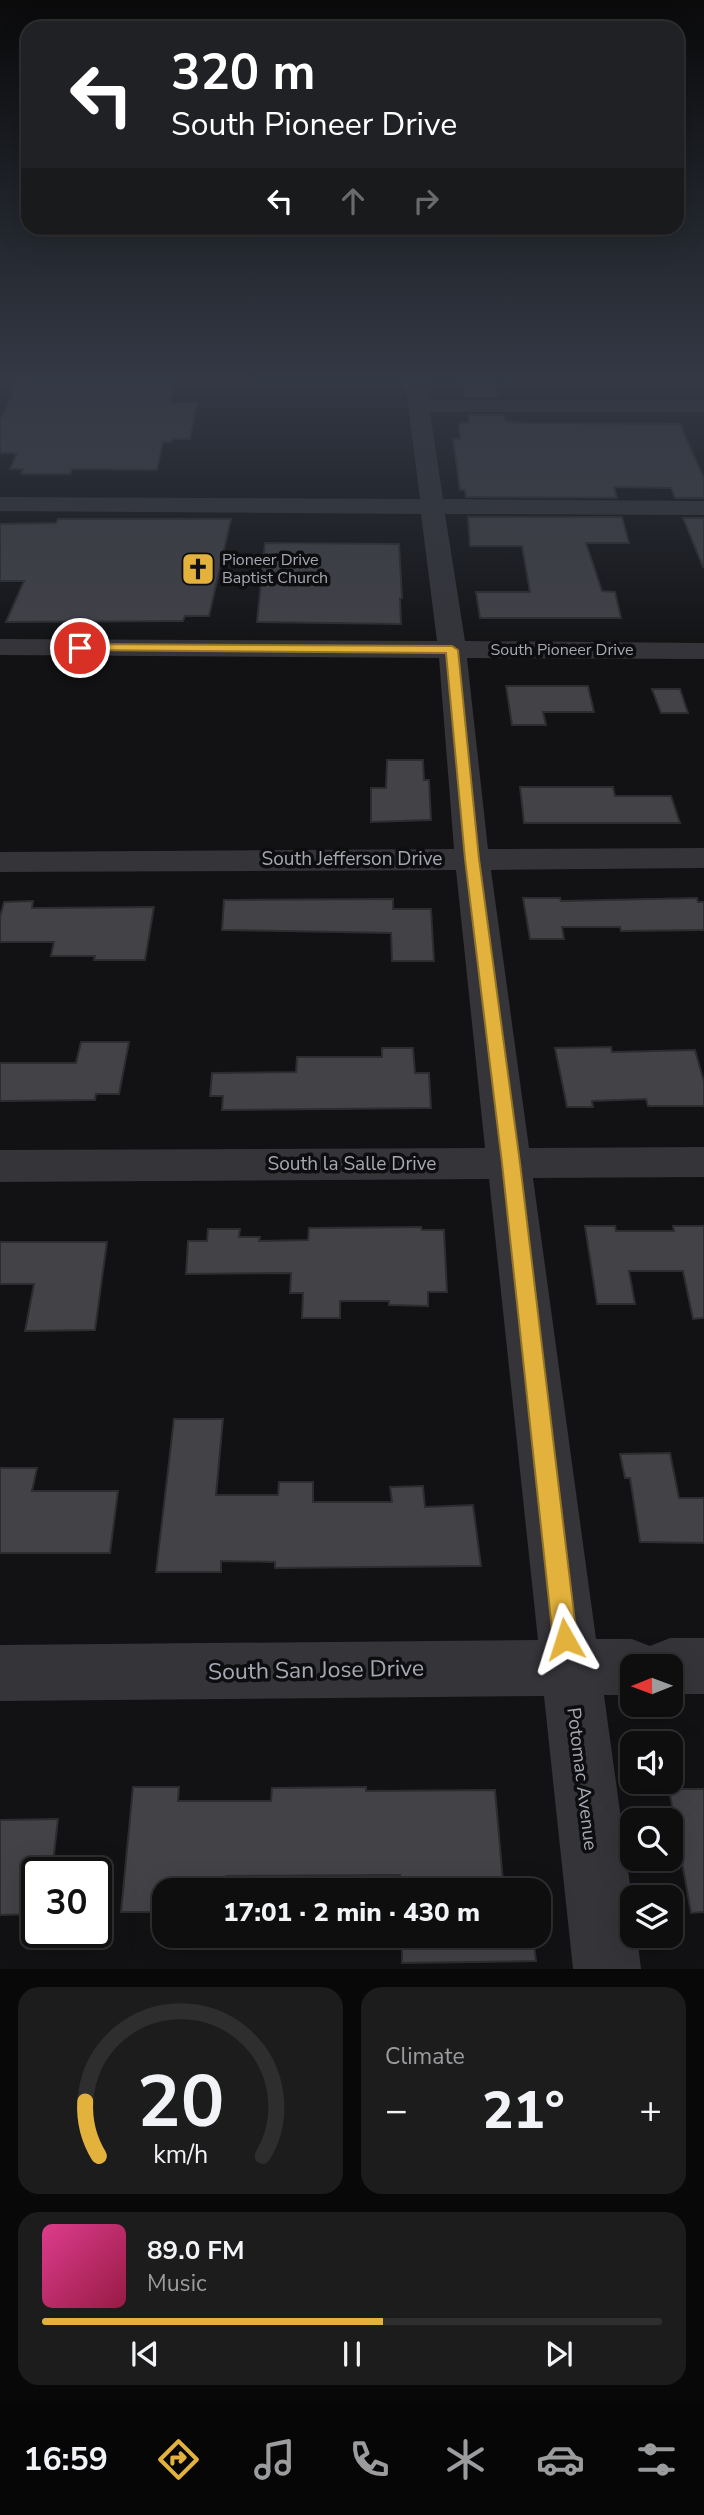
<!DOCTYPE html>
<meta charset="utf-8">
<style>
body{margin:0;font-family:"Nunito Sans",sans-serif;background:#1c1c1d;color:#f1f3f6;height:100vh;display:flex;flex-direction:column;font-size:26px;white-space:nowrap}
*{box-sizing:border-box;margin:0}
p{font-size:23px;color:#9b9c9e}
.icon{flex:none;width:38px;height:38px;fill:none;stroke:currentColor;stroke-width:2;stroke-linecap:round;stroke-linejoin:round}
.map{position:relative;height:1969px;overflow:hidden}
.sheet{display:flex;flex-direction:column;gap:18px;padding:18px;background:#080808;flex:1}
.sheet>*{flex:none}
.guide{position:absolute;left:21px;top:21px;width:663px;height:214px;border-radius:21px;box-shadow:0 7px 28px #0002,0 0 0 2px #2e2e2f;background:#202124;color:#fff;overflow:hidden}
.needle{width:46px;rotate:269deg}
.fabs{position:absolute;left:620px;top:1654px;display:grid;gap:14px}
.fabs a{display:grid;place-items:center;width:63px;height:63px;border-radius:14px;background:#0e0e0f;box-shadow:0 7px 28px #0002,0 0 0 2px #2e2e2f;font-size:35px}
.speed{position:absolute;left:21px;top:1857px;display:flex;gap:14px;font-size:35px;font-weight:700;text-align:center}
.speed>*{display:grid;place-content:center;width:91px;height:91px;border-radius:50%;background:#0e0e0f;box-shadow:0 7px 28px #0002,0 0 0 2px #2e2e2f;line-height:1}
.speed .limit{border:4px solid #111;border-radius:10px;background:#fff;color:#111}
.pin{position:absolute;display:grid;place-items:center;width:60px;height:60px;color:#fff;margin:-30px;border:4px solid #fff;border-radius:50%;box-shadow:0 2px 7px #0007}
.me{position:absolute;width:77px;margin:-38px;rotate:354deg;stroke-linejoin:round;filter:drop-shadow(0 0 5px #0008)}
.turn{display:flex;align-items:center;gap:24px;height:147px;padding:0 35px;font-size:32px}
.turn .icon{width:91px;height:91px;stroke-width:2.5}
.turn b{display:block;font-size:49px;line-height:60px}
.lanes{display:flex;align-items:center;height:66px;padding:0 35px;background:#0003;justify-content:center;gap:35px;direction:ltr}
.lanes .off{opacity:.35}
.big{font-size:52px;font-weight:800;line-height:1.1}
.sheet .card{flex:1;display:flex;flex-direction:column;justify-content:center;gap:10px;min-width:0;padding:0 24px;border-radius:21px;background:#1c1c1d}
.sheet .dial{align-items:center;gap:0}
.dial svg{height:182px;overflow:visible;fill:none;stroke:#2e2e2f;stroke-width:7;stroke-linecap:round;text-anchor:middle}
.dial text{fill:#f1f3f6;stroke:none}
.song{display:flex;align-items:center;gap:21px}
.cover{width:84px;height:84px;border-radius:10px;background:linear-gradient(135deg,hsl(330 70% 55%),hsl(340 70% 35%))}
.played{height:7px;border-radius:4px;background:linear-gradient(90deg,#e3b23c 55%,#2e2e2f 55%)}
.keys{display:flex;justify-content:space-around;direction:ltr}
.heat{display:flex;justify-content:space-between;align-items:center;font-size:38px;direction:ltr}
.sheet .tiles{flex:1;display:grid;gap:18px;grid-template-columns:1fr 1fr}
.card:last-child{grid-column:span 2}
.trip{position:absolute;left:152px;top:1878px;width:399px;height:70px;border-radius:21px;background:#0e0e0f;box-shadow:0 7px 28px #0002,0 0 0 2px #2e2e2f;font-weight:800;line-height:70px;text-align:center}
.tabs{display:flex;height:112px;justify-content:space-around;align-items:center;background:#060606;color:#9b9c9e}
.tabs .icon{width:49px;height:49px}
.tabs .active{color:#e3b23c}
.tabs b{font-size:32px;color:#f1f3f6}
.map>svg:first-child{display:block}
.building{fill:#424247;stroke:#2d2d30;stroke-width:2}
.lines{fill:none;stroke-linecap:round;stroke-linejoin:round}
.minor{fill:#343439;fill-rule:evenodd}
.route{fill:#e3b23c;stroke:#947427;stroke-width:2}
.labels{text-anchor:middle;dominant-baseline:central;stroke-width:7;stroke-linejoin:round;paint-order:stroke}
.far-poi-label{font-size:16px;fill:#a5a9b3;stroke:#0e0d0f;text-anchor:start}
.far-street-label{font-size:16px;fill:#a5a9b3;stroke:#0e0d0f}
.street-label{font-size:19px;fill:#a5a9b3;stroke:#0e0d0f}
.near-street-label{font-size:23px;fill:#a5a9b3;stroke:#0e0d0f}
</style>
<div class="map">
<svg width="704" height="1969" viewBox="0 0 704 1969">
<rect width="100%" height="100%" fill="#121214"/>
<!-- building -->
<g class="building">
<path d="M 19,380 L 175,380 L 170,403 L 197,402 L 190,439 L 172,439 L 171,442 L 163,442 L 157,470 L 72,469 L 70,474 L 21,474 L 23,469 L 10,469 L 17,453 L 0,453 L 0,420 Z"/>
<path d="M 463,381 L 493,381 L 499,397 L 465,397 Z"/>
<path d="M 468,415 L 504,415 L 505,421 L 524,423 L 680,424 L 704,478 L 704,498 L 675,498 L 671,488 L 614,487 L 617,498 L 466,497 L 465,490 L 460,490 L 453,439 L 460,439 L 459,423 L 469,423 Z"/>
<path d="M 468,517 L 622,517 L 629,543 L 586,543 L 602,591 L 615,592 L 621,618 L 480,618 L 476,592 L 530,592 L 522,546 L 470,546 Z"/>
<path d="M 683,518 L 704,518 L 704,567 L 703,567 Z"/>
<path d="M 58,519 L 231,519 L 209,616 L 185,616 L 183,621 L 6,622 L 24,581 L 0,581 L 0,524 L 56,523 Z"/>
<path d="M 265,543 L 399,544 L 402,598 L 400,598 L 401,624 L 257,622 Z"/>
<path d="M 506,686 L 588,686 L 594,712 L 543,712 L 546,725 L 512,725 Z"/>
<path d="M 652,689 L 680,689 L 688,713 L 661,713 Z"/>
<path d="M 387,760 L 423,760 L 424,780 L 429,780 L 431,820 L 371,822 L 371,788 L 386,788 Z"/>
<path d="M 520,787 L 613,787 L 615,796 L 671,796 L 680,823 L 524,823 Z"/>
<path d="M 523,898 L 560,898 L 561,901 L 697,898 L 698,902 L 704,902 L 704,930 L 621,931 L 620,927 L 562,927 L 564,939 L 530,939 Z"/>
<path d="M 393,899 L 393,909 L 431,909 L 434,961 L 392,961 L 391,933 L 222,930 L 224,900 Z"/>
<path d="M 33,901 L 32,908 L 154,907 L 145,960 L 94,960 L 95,956 L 51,956 L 54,942 L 0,942 L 0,917 L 4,902 Z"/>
<path d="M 81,1042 L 129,1042 L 119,1094 L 96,1094 L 95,1100 L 0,1101 L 0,1063 L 76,1063 Z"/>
<path d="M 611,1047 L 612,1052 L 695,1050 L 704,1082 L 704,1106 L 648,1106 L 646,1099 L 592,1101 L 593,1107 L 567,1107 L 555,1048 Z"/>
<path d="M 382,1048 L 413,1048 L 415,1073 L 429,1073 L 431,1108 L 222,1110 L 223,1096 L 210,1096 L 212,1073 L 296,1072 L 297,1057 L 382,1057 Z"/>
<path d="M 585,1226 L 615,1226 L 616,1231 L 674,1231 L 673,1226 L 704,1226 L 704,1318 L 693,1319 L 683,1271 L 629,1271 L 635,1304 L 597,1304 Z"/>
<path d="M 421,1227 L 422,1230 L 444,1230 L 447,1292 L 428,1292 L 428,1306 L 389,1305 L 389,1301 L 340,1301 L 340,1318 L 302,1318 L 303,1293 L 290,1293 L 291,1273 L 186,1274 L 188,1241 L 207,1241 L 208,1229 L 240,1229 L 239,1237 L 260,1237 L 259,1241 L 308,1240 L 309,1228 Z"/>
<path d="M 0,1242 L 107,1242 L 95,1330 L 25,1331 L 34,1284 L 0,1284 Z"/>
<path d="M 174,1419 L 223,1419 L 216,1495 L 278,1495 L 279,1482 L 313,1482 L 313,1502 L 392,1502 L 390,1487 L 423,1486 L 425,1507 L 473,1505 L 481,1566 L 275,1568 L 275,1562 L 221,1561 L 221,1572 L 156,1572 Z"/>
<path d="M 670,1453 L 679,1498 L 704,1498 L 704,1543 L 640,1542 L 630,1478 L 625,1478 L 620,1454 Z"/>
<path d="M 0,1468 L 37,1468 L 32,1491 L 118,1491 L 110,1553 L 0,1553 Z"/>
<path d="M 133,1787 L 179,1787 L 178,1801 L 271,1801 L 272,1788 L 366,1787 L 366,1791 L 495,1790 L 503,1882 L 449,1882 L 450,1890 L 400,1890 L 400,1875 L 226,1876 L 226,1890 L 164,1890 L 164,1912 L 121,1912 Z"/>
<path d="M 669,1789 L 704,1789 L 704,1912 L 691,1913 Z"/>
<path d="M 58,1819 L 52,1872 L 37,1872 L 37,1914 L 0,1915 L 0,1820 Z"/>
<path d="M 402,1936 L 533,1936 L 536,1961 L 402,1963 Z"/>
</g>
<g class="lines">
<!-- minor -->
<path class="minor" d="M 405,380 L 425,380 L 428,400 L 704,400 L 704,412 L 430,412 L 443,499 L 704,501 L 704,515 L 445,514 L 465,641 L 704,643 L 704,659 L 467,658 L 488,849 L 704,848 L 704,868 L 491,870 L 529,1148 L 704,1147 L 704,1177 L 533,1178 L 596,1639 L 632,1639 L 650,1646 L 670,1638 L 704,1638 L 704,1694 L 670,1694 L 670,1666 L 632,1666 L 632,1695 L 604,1695 L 632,1899 L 632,1936 L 637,1936 L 641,1969 L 573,1969 L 544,1696 L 0,1701 L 0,1645 L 538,1640 L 489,1179 L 0,1182 L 0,1150 L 485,1148 L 456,870 L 0,872 L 0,852 L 454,849 L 439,658 L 0,655 L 0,639 L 437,641 L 421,514 L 0,511 L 0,497 L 420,499 Z"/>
</g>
<!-- sky -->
<linearGradient id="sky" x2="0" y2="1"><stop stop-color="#0a0a0b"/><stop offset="0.58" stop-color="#333945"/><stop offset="1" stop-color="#333945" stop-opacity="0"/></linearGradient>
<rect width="704" height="656" fill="url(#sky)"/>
<!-- route -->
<path class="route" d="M 80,644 L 452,646 L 458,650 L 479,859 L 520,1163 L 577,1639 L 573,1647 L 565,1651 L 556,1647 L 553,1639 L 502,1163 L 465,859 L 446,653 L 76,650 L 74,648 Z"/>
<!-- icons -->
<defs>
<symbol id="church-square" viewBox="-11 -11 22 22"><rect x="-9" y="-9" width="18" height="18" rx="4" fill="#e3b23c" stroke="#0e0d0f"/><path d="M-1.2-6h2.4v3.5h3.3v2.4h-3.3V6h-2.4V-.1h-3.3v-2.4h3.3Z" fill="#111"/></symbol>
</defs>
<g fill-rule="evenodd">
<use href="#church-square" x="179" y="550" width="38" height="38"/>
</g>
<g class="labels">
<!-- far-poi labels -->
<g class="far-poi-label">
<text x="222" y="560">Pioneer Drive<tspan x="222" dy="18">Baptist Church</tspan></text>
</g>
<!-- far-street labels -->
<g class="far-street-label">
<text x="562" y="650">South Pioneer Drive</text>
</g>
<!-- street labels -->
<g class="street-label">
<text x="352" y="859">South Jefferson Drive</text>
<text x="352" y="1164">South la Salle Drive</text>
<text transform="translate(582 1779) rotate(83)">Potomac Avenue</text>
</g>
<!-- near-street labels -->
<g class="near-street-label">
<text transform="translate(316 1670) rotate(-1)">South San Jose Drive</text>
</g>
</g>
</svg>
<div class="fabs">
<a><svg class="needle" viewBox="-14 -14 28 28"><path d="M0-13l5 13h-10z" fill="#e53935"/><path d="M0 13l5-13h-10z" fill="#9b9c9e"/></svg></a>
<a><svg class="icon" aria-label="sound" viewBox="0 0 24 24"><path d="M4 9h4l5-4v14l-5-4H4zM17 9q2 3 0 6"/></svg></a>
<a><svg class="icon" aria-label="search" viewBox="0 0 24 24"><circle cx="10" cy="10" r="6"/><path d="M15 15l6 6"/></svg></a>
<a><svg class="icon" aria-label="layers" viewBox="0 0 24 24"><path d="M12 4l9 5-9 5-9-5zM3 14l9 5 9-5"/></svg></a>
</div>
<div class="speed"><div class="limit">30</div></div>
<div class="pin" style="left:80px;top:648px;background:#d93025"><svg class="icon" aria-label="arrive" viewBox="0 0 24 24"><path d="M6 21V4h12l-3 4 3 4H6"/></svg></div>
<svg class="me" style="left:565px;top:1639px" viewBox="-20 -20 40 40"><path d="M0-17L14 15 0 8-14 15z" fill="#e3b23c" stroke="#fff" stroke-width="4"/></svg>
<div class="trip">17:01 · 2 min · 430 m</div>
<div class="guide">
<div class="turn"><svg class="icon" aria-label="left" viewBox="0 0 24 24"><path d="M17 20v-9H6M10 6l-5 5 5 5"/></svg><div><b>320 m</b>South Pioneer Drive</div></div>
<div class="lanes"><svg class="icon" aria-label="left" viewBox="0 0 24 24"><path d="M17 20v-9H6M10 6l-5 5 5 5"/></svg><svg class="icon off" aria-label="ahead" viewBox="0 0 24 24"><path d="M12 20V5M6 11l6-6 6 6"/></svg><svg class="icon off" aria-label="right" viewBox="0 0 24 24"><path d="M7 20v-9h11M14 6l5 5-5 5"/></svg></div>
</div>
</div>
<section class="sheet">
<div class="tiles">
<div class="card dial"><svg viewBox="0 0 100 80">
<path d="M14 69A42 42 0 1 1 86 69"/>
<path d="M14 69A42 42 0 0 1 8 45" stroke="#e3b23c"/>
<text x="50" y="56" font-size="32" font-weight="700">20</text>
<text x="50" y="72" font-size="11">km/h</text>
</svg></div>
<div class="card"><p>Climate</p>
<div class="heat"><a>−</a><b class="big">21°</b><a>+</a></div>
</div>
<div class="card">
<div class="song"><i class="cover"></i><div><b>89.0 FM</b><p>Music</p></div></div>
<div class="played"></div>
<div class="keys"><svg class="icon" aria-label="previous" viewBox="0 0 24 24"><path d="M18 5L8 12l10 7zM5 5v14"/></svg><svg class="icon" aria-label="pause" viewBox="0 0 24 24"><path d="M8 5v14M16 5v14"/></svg><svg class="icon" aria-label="next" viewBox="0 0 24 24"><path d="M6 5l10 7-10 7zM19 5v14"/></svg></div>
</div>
</div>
</section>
<nav class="tabs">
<b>16:59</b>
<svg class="icon active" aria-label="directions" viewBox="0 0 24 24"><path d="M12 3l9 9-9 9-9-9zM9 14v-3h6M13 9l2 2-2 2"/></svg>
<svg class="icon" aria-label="music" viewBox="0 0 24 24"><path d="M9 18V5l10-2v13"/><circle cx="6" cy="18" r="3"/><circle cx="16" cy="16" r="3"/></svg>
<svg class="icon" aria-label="phone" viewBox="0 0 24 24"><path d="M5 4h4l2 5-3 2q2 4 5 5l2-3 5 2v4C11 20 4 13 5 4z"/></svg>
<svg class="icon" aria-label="climate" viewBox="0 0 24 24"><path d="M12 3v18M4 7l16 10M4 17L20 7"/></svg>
<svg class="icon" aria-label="car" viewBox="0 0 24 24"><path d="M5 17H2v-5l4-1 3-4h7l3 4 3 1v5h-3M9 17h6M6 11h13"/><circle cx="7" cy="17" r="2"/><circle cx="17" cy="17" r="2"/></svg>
<svg class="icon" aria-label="filters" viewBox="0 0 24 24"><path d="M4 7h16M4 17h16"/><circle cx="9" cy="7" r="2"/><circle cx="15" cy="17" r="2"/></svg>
</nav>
